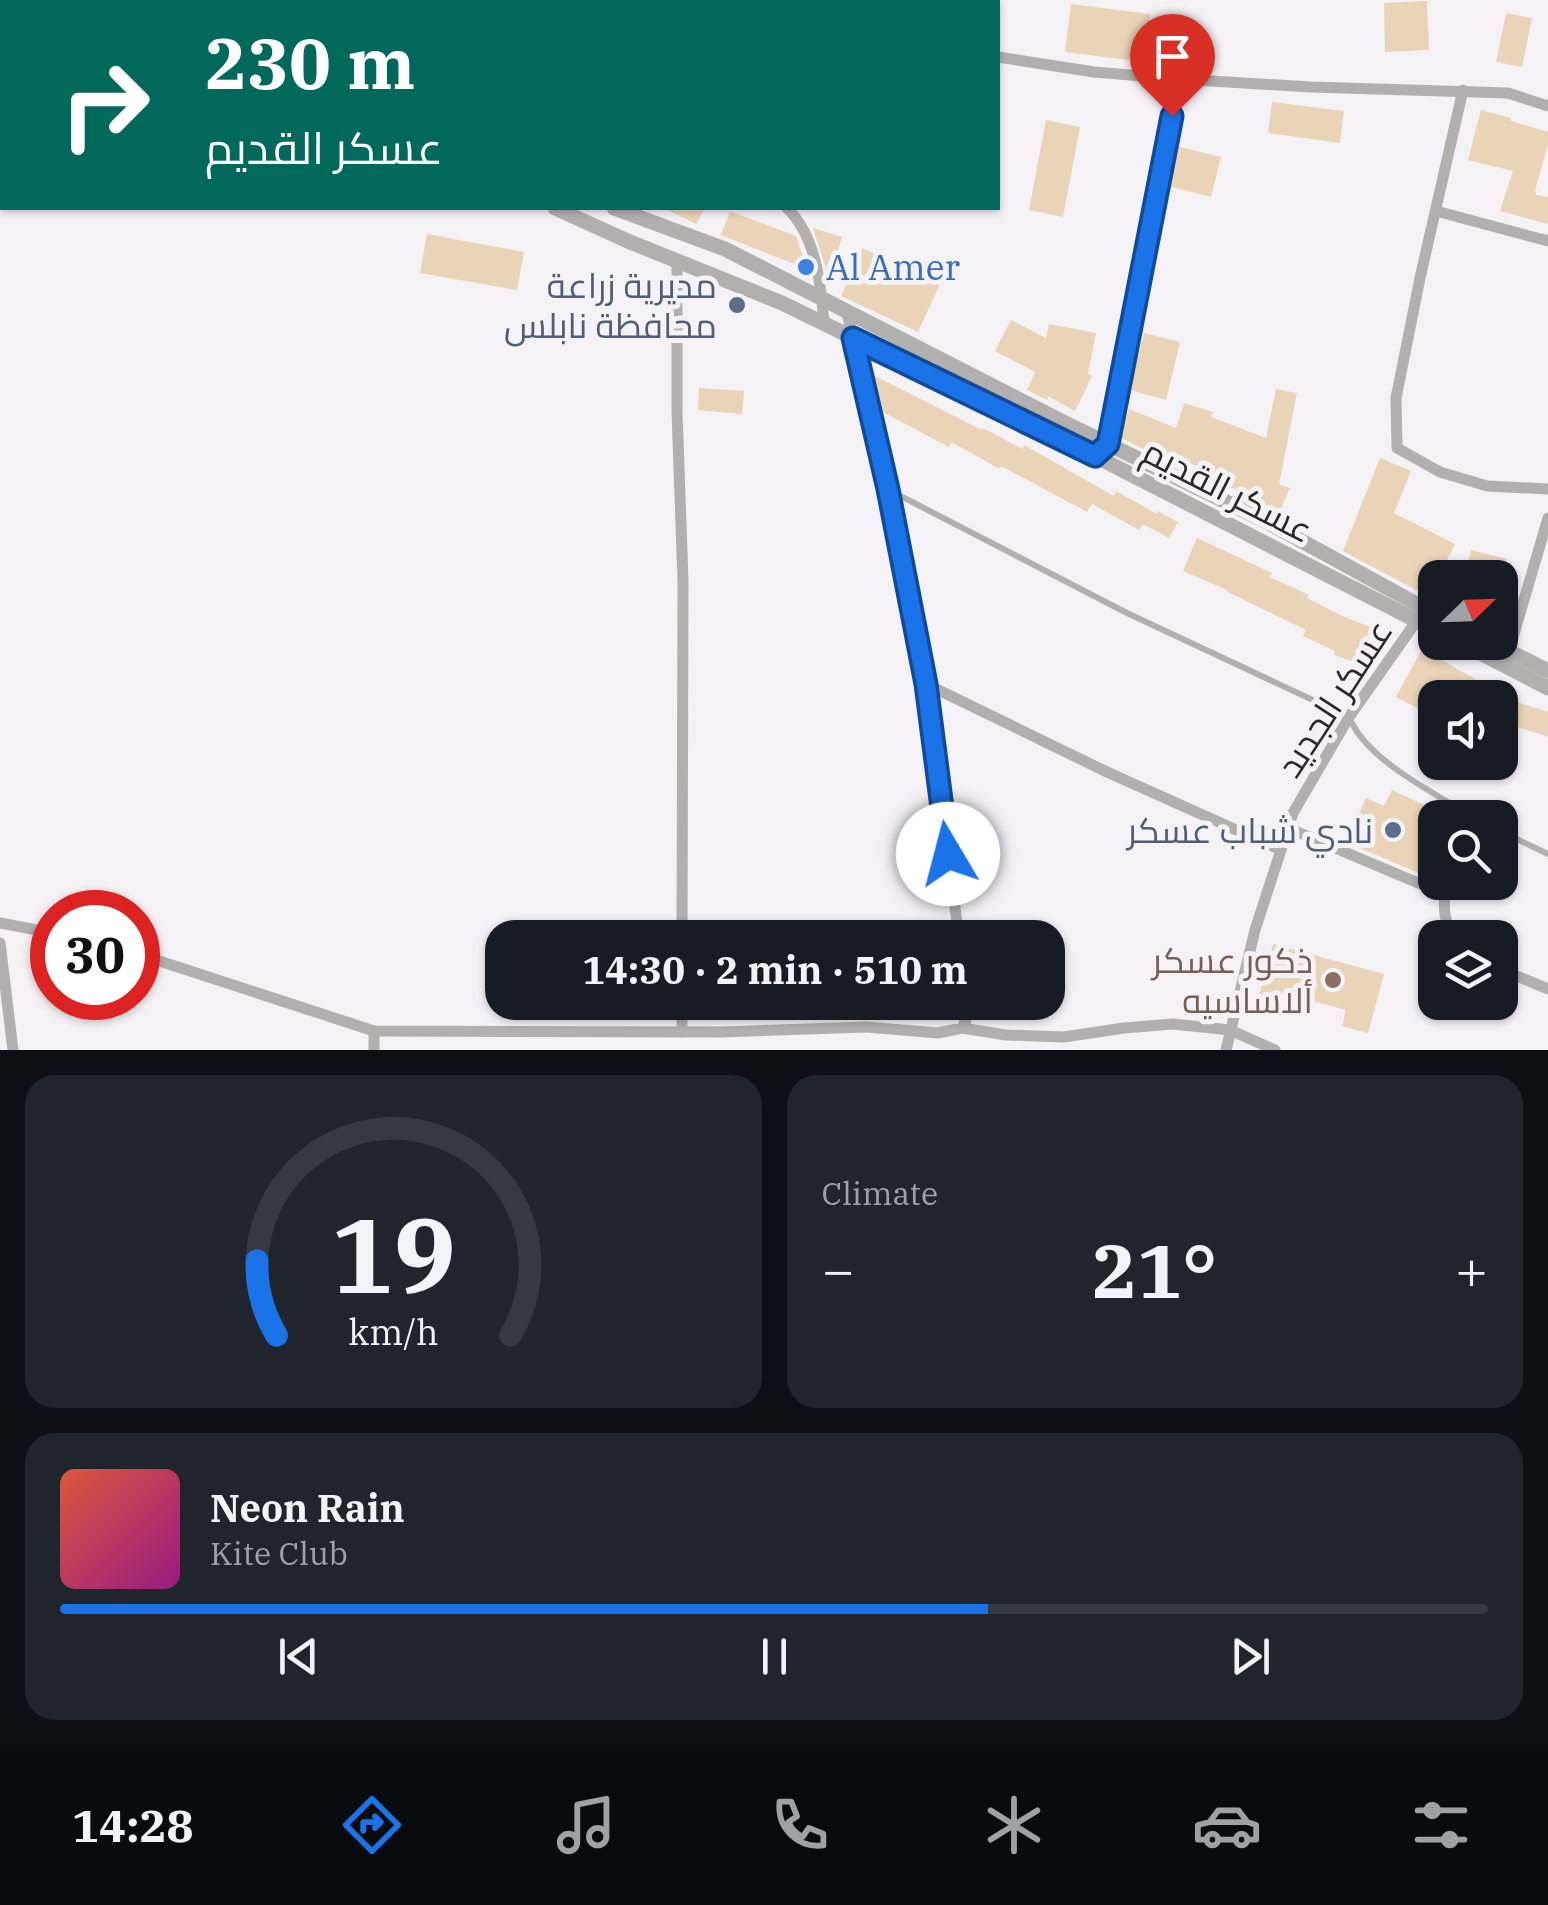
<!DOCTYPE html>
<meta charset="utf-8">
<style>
body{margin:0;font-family:"IBM Plex Serif",Cairo,serif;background:#20242c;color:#f1f3f6;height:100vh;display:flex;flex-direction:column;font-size:38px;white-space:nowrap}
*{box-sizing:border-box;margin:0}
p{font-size:32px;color:#9ea1a6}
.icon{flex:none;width:55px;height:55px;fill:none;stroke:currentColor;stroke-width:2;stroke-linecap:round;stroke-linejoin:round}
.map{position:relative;height:1050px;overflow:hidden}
.side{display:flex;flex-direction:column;gap:25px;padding:25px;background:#0d0f14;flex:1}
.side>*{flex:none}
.hud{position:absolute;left:0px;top:0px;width:1000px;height:210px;box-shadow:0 2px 8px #0004;background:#00695c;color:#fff;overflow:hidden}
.needle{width:65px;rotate:67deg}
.controls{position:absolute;left:1418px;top:560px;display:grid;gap:20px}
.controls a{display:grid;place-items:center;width:100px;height:100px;border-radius:20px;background:#171b24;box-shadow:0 2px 8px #0004;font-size:50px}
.speed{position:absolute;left:30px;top:890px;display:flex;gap:20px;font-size:50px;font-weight:700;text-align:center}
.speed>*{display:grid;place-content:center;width:130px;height:130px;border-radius:50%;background:#171b24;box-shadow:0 2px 8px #0004;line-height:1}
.speed .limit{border:15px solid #d22;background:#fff;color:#111}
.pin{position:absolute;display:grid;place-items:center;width:85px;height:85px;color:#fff;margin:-102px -42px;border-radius:50% 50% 50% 0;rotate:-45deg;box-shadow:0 0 10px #0007}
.pin .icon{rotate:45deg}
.me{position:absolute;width:110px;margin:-55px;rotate:352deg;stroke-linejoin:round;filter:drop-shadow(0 0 8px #0008)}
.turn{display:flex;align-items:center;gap:35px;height:210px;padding:0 40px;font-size:45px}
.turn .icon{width:130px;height:130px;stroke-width:2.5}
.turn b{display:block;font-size:70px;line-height:85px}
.big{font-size:75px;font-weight:700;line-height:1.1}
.side .widget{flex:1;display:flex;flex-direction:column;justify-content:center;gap:15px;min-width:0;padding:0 35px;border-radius:30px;background:#20242c}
.side .dial{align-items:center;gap:0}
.dial svg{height:260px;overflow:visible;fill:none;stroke:#363941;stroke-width:7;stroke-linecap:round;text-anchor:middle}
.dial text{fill:#f1f3f6;stroke:none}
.song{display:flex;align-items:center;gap:30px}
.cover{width:120px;height:120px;border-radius:15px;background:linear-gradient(135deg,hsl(10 70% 55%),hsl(310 70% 35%))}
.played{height:10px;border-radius:5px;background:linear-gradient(90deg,#1a73e8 65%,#363941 65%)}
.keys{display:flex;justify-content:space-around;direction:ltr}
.heat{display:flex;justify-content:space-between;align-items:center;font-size:55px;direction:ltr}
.side .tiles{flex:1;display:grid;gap:25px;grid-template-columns:1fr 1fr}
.widget:last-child{grid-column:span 2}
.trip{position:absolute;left:485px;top:920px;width:580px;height:100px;border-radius:30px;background:#171b24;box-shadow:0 2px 8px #0004;font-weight:700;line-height:100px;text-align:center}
.tab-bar{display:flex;height:160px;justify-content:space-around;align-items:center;background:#090b0e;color:#9ea1a6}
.tab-bar .icon{width:70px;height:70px}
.tab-bar .current{color:#1a73e8}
.tab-bar b{font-size:45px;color:#f1f3f6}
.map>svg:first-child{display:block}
.building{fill:#e9d4b8}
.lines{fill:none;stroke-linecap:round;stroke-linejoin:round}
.service{stroke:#b1b0af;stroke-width:6}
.minor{stroke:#b1b0af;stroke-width:11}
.tertiary{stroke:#b1b0af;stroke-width:15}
.route-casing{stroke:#114b97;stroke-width:25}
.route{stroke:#1a73e8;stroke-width:18}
.shop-dot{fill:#3f7fe0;stroke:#f4f2f5;stroke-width:4}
.service-dot{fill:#5c6f8a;stroke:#f4f2f5;stroke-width:4}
.education-dot{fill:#8d6e63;stroke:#f4f2f5;stroke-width:4}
.labels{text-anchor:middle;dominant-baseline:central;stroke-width:10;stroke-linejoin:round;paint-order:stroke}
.shop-label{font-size:35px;fill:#366cbe;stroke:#f4f2f5;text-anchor:start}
.service-label{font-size:35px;fill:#4e5e75;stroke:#f4f2f5;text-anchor:end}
.street-label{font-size:35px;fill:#282829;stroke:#f4f2f5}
.education-label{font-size:35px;fill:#785e54;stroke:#f4f2f5;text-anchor:end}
</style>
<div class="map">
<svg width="1548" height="1050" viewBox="0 0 1548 1050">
<rect width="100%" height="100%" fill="#f4f2f5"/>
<!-- building -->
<g class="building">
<path d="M 1427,1 L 1429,50 L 1385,52 L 1384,3 Z"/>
<path d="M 1071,4 L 1150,14 L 1144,62 L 1065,52 Z"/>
<path d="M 1506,13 L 1532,18 L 1522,67 L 1496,62 Z"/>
<path d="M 1272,102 L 1344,111 L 1340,143 L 1268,133 Z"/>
<path d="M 1481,110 L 1511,118 L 1511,121 L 1548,132 L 1548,145 L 1535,190 L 1536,195 L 1548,197 L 1548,224 L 1500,211 L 1513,171 L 1468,160 Z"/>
<path d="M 1046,120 L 1080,127 L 1063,217 L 1029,210 Z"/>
<path d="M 1176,146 L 1221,157 L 1211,197 L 1168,186 Z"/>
<path d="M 664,208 L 705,208 L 696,224 Z"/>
<path d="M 730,211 L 796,236 L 807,269 L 721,235 Z"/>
<path d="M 813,228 L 842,237 L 830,276 L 828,275 Z"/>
<path d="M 427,234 L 524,252 L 517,290 L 420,273 Z"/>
<path d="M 862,248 L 940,284 L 918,332 L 841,296 Z"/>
<path d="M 1011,320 L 1046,338 L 1049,324 L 1096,333 L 1088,374 L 1092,376 L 1075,411 L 1048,396 L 1047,400 L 1027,390 L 1035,372 L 995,351 Z"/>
<path d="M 1144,333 L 1180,342 L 1166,400 L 1130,390 Z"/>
<path d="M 871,374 L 982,430 L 983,428 L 1022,449 L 1024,445 L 1114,496 L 1116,491 L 1157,514 L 1158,511 L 1178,522 L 1169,538 L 1143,524 L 1139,530 L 1092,504 L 1087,512 L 1001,466 L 1000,469 L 951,442 L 949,447 L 879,410 Z"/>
<path d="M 699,388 L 744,391 L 742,414 L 698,410 Z"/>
<path d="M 1276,389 L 1297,393 L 1279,484 L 1290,488 L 1278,515 L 1251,501 L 1253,496 L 1209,479 L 1213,471 L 1156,453 L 1155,455 L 1120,437 L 1129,409 L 1176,428 L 1184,403 L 1213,412 L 1211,417 L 1266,438 Z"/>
<path d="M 1380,458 L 1411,471 L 1394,513 L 1455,544 L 1438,578 L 1435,578 L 1435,584 L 1429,597 L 1343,551 Z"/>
<path d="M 1197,538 L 1272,573 L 1270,577 L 1309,595 L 1307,598 L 1342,616 L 1370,627 L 1357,663 L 1334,655 L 1335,651 L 1303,636 L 1306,630 L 1226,591 L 1227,590 L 1183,571 Z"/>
<path d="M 1471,550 L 1506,559 L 1502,578 L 1465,578 Z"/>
<path d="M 1422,649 L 1514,701 L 1548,712 L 1548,737 L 1500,721 L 1500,698 L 1435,698 L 1435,706 L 1430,715 L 1396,697 Z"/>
<path d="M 1392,790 L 1435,810 L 1435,880 L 1346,842 L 1366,798 L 1384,806 Z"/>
<path d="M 1273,944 L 1384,974 L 1368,1033 L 1342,1026 L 1346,1010 L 1282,993 L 1275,1017 L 1255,1011 Z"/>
</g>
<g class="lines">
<!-- service -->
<g class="service">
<path d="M 0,142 L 2,142"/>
<path d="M 889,490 L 1127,613 L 1349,717 C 1368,762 1434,792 1474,818"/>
<path d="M 1500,831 L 1548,854"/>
</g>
<!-- minor -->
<g class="minor">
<path d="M 360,0 L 362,2"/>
<path d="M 549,0 L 551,2"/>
<path d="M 732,0 L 745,2"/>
<path d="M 505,2 L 512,0"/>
<path d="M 998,57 L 1094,72 L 1179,79 L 1311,87 L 1508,93 L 1548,106"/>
<path d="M 1463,90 L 1420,278 L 1396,398 L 1397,448 L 1440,472 L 1487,486 L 1548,489"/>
<path d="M 787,208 C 816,236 821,284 824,323"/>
<path d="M 1436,211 L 1548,241"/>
<path d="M 677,260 L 677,411 L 683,581 L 682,938"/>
<path d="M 847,313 L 888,489 L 926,684 L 959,938"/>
<path d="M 1106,447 L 1109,444 L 1179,79"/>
<path d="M 1509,651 L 1548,518"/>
<path d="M 926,684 L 1107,772 L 1281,850"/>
<path d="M 1288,828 L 1444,894"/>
<path d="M 1449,882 C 1441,902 1444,918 1452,938"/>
<path d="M 0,923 L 52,933"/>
<path d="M 0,943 L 13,1050"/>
<path d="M 138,954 L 374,1031 L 722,1032 L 866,1027 L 938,1033 L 962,1028 L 966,1020 L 968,1002"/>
<path d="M 1500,969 L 1548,989"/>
<path d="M 962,1028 L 1006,1035 L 1064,1037 L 1124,1028 L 1173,1024 L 1230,1030 L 1275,1050"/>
<path d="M 374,1031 L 374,1050"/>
<path d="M 682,1032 L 682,1002"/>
<path d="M 1226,1050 L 1255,930 L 1293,813 L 1349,717 L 1420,616"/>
</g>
<!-- tertiary -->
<g class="tertiary">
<path d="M 201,0 L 205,2"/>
<path d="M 261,0 L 264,2"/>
<path d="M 555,208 L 630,242 L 782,303 L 1095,456 L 1435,630"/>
<path d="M 614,208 L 725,249 L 1061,421 L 1267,522 L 1435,614"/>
<path d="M 1459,642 L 1548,688"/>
<path d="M 1491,642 L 1548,671"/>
</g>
</g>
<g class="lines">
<defs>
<path id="route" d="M 948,854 L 926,684 L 888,489 L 853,338 L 1095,456 L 1108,444 L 1172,116"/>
</defs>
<!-- route casing -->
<use href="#route" class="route-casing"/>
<!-- route -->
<use href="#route" class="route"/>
</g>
<!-- markers -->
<circle class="shop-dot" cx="806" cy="267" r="10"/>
<g class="service-dot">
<circle cx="737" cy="305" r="10"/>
<circle cx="1393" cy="830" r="10"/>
</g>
<circle class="education-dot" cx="1333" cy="980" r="10"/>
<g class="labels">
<!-- shop labels -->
<g class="shop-label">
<text x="826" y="267">Al Amer</text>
</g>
<!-- service labels -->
<g class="service-label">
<text x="717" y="285">مديرية زراعة<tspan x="717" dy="40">محافظة نابلس</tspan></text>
<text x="1373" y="830">نادي شباب عسكر</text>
</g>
<!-- street labels -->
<g class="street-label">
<text transform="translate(1228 490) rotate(27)">عسكر القديم</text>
<text transform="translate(1334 698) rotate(-57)">عسكر الجديد</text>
</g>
<!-- education labels -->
<g class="education-label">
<text x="1313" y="960">ذكور عسكر<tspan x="1313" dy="40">ألاساسيه</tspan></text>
</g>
</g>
</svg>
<div class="controls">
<a><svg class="needle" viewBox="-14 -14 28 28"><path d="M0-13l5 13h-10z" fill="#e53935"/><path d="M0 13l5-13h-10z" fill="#9ea1a6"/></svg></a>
<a><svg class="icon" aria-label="sound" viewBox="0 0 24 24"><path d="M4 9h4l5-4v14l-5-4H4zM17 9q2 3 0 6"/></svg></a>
<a><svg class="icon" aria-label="search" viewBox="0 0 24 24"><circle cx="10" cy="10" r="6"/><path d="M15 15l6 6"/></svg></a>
<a><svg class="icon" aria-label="layers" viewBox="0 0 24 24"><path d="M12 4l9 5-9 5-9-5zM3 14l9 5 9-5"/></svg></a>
</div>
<div class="speed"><div class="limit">30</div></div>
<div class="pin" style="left:1172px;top:116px;background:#d93025"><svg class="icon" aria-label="arrive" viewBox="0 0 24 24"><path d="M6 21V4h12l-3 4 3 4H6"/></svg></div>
<svg class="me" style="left:948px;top:854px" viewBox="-20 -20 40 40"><circle r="19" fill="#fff"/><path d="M0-13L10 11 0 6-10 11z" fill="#1a73e8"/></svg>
<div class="trip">14:30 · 2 min · 510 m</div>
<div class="hud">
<div class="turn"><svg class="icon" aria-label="right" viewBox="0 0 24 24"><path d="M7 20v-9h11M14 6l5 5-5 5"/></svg><div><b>230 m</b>عسكر القديم</div></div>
</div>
</div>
<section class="side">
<div class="tiles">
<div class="widget dial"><svg viewBox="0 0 100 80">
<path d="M14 69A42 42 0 1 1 86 69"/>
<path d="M14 69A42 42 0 0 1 8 46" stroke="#1a73e8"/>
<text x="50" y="56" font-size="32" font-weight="700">19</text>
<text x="50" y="72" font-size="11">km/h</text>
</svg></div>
<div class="widget"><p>Climate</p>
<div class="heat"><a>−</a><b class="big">21°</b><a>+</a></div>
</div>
<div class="widget">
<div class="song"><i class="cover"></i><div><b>Neon Rain</b><p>Kite Club</p></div></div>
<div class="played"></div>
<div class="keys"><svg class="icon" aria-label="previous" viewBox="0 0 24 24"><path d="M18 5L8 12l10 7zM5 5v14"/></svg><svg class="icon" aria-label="pause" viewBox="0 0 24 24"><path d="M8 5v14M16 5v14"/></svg><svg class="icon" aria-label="next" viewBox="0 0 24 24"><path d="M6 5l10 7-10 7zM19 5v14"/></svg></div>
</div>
</div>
</section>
<nav class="tab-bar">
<b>14:28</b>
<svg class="icon current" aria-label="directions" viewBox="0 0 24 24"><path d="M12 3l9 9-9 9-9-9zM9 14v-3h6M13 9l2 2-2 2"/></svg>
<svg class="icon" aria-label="music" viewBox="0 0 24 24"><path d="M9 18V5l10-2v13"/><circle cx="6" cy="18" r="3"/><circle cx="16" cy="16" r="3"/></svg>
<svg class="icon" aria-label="phone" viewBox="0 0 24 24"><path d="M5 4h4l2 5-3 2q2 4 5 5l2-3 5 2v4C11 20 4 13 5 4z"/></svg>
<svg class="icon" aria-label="climate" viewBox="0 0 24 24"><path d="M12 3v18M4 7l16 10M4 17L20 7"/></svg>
<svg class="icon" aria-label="car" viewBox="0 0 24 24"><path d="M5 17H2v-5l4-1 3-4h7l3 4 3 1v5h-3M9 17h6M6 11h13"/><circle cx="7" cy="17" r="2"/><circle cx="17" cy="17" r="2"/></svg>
<svg class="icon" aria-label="filters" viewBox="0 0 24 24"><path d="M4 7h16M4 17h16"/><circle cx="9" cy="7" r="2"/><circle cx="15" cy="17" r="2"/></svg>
</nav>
